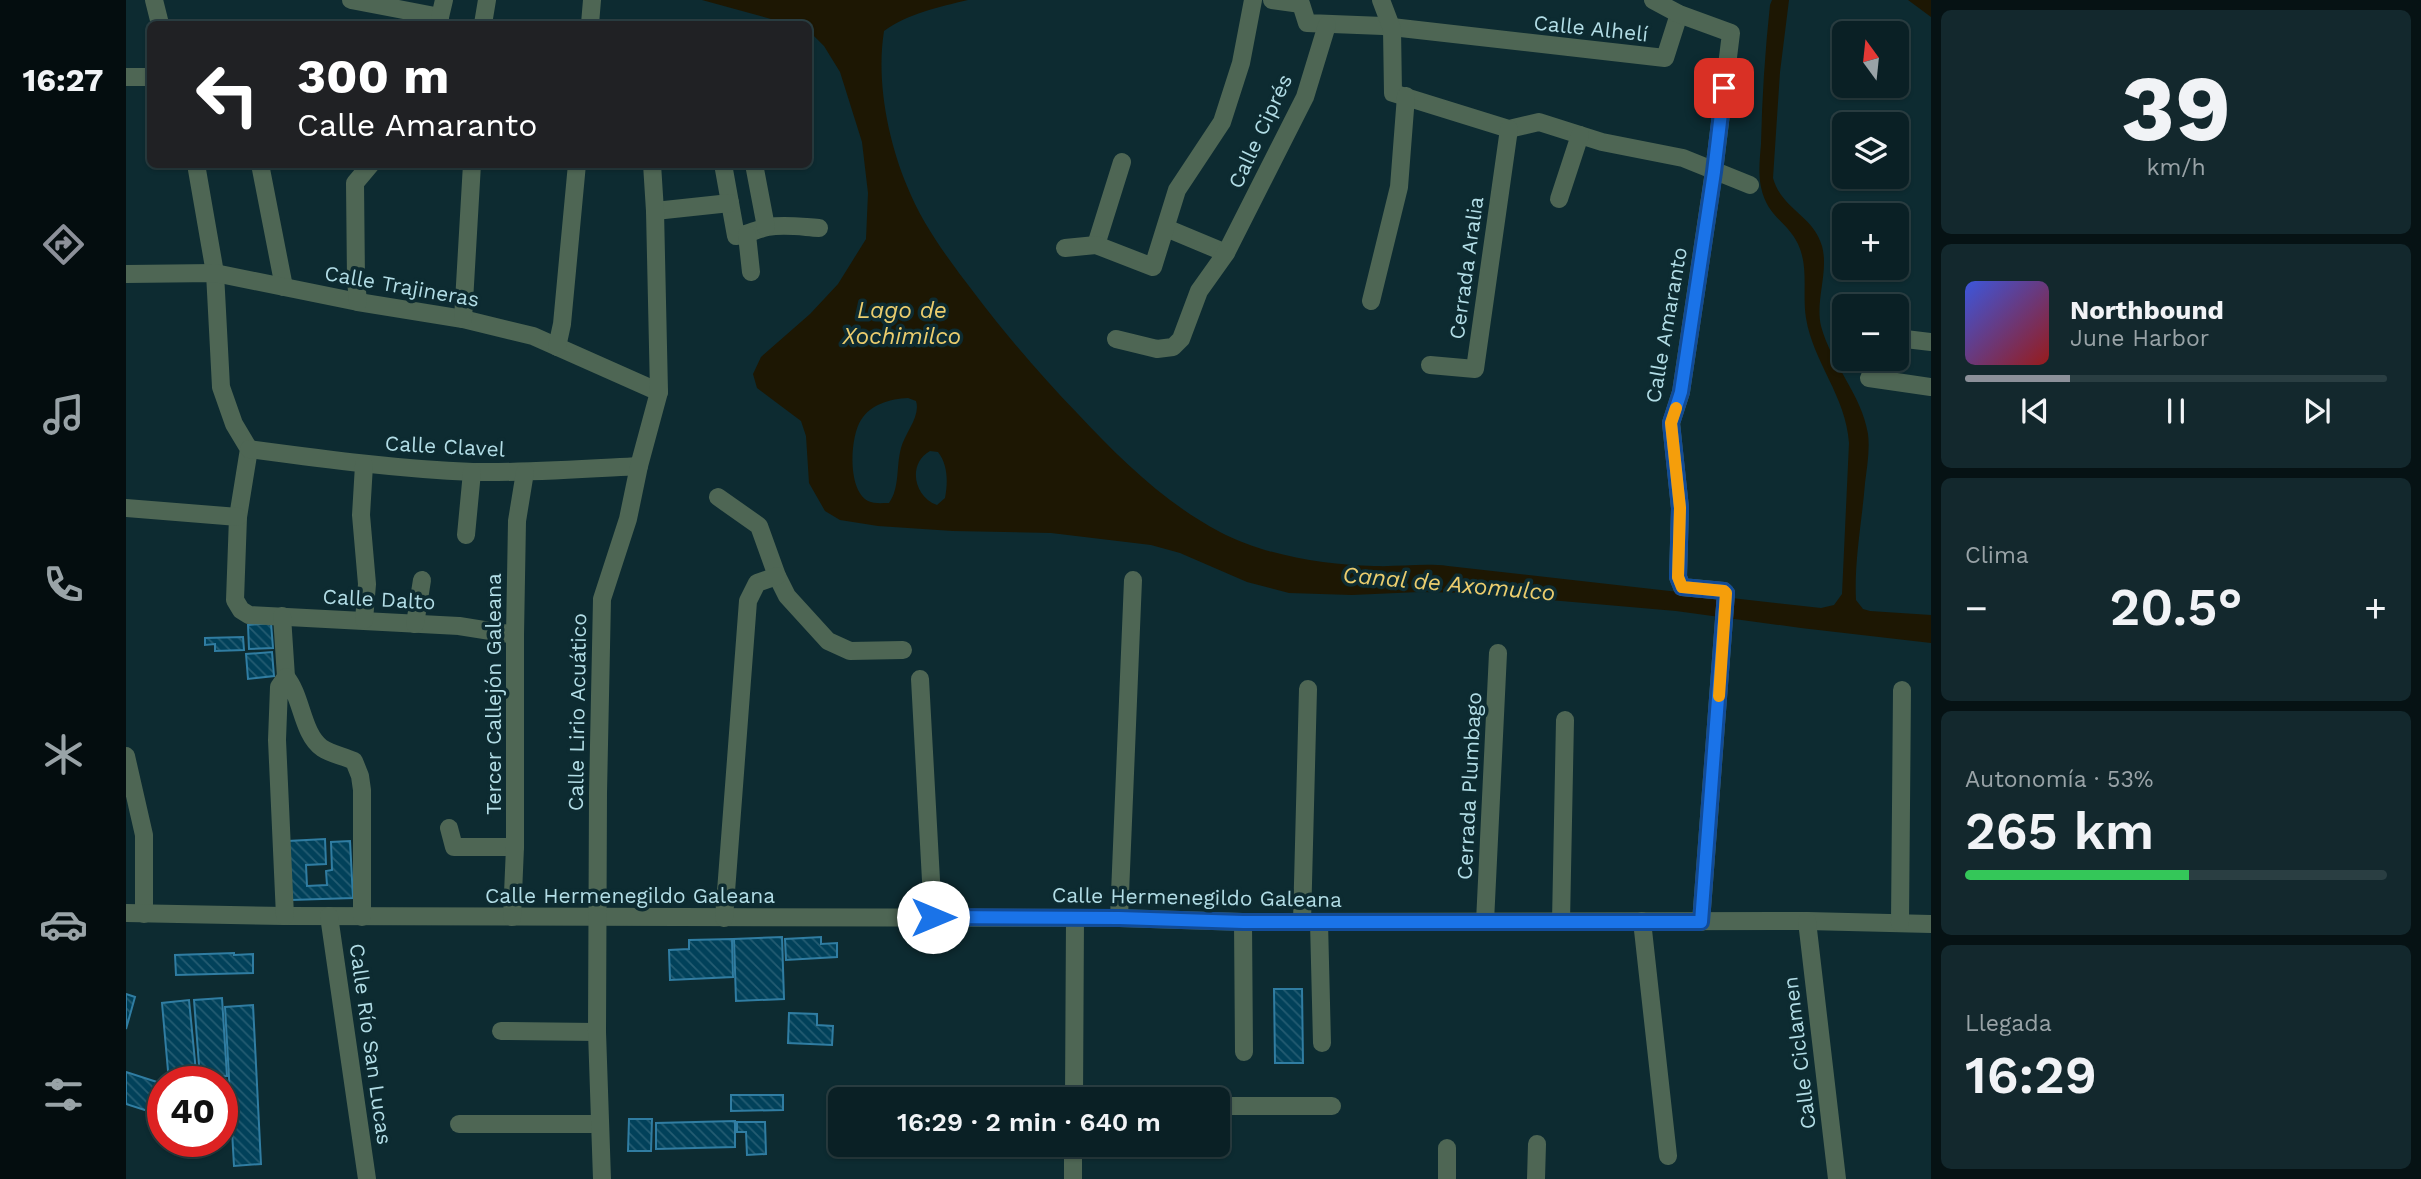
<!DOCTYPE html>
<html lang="es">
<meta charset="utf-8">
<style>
body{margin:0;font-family:"Work Sans",sans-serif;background:#13282d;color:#f1f3f6;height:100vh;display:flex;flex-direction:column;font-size:26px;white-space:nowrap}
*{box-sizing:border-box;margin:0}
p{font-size:23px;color:#99a3a7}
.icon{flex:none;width:38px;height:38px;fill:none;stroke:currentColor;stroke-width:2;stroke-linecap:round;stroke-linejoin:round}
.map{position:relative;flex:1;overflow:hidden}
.details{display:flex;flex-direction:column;gap:10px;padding:10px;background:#061214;width:490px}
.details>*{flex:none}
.guide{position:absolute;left:21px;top:21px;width:665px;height:147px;border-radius:10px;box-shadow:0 2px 5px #0004,0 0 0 2px #2a3e42;background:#202124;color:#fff;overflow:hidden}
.needle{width:46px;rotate:345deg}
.fabs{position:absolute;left:1706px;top:21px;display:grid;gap:14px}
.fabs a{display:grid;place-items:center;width:77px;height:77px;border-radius:10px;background:#0a2025;box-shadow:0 2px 5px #0004,0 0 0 2px #2a3e42;font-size:35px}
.speed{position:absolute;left:21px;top:1066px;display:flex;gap:14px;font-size:35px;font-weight:700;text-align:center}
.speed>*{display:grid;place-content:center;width:91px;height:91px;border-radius:50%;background:#0a2025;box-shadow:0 2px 5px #0004,0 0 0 2px #2a3e42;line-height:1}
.speed .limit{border:10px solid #d22;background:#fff;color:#111}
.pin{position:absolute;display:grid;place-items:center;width:60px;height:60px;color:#fff;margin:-30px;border-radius:14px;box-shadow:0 4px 10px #0006}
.me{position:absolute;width:77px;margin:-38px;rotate:90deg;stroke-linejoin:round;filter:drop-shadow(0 0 5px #0008)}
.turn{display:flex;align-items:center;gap:24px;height:147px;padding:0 35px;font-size:32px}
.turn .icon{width:91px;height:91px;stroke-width:2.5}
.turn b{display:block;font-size:49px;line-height:60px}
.big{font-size:52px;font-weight:600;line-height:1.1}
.details .widget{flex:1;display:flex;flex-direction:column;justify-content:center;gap:10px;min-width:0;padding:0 24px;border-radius:10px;background:#13282d}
.details .dial{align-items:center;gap:0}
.dial b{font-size:91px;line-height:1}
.song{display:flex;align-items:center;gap:21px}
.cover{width:84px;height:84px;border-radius:10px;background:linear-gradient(135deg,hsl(230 70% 55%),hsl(0 70% 35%))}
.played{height:7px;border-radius:4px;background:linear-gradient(90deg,#8c9099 25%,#2a3e42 25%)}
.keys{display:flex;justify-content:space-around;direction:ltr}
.heat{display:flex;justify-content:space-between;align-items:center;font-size:38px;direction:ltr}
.charge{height:10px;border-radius:5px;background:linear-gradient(90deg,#34c759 53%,#2a3e42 0)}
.trip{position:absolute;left:702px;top:1087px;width:402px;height:70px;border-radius:10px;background:#0a2025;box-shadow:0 2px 5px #0004,0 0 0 2px #2a3e42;font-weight:600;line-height:70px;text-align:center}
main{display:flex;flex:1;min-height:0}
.menu{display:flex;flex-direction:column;width:126px;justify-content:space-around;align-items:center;background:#040d0f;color:#99a3a7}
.menu .icon{width:49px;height:49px}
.menu .on{color:#8c9099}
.menu b{font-size:32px;color:#f1f3f6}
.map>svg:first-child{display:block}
.water{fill:#1d1703;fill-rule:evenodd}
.building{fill:url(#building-back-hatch);stroke:#307da2;stroke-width:2}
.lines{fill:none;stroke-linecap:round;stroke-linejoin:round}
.minor{stroke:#4e6654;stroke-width:18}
.route-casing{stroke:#114b97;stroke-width:18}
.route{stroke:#1a73e8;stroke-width:12}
.slow{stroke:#f59e0b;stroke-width:12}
.labels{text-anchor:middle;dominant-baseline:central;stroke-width:7;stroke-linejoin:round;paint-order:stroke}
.street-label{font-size:21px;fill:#b2dde6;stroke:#0d2b31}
.water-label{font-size:23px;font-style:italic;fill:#ebcd6e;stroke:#0d2b31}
</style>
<main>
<nav class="menu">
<b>16:27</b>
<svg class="icon on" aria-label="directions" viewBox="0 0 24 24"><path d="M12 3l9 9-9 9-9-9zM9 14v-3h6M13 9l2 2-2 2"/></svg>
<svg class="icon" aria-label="music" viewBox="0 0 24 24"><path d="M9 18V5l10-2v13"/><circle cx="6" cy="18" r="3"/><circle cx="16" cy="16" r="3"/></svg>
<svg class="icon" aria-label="phone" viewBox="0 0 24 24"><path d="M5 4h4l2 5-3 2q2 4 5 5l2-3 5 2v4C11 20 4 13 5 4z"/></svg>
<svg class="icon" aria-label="climate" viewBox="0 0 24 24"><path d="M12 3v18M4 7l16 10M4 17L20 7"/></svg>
<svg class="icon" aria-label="car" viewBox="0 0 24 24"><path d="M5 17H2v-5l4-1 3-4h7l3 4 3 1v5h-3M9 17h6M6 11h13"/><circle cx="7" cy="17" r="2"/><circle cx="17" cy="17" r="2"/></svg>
<svg class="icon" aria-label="filters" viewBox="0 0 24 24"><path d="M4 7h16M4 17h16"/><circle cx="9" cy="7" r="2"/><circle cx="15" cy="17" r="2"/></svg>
</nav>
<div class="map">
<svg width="1805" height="1179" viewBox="0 0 1805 1179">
<defs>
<pattern id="building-back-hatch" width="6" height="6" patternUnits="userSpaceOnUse" patternTransform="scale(1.75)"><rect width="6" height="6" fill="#01415a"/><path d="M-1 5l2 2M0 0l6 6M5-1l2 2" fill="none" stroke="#245c72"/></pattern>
</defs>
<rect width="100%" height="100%" fill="#0d2b31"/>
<!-- water -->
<g class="water">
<path d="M 576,0 L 842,0 C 813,7 783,13 758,31 C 750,81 762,140 781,186 C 797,226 823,260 849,294 C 881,336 915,376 952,414 C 994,459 1039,503 1094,532 C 1137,555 1199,565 1248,566 C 1273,567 1297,563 1322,566 L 1695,608 L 1708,605 L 1716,594 L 1723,443 C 1720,396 1687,362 1680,318 C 1676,293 1683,267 1672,244 C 1661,221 1641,217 1635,187 C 1632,173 1634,157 1635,144 C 1636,97 1639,51 1644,5 L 1646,0 L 1663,0 L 1654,72 L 1647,178 C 1656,210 1687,215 1696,246 C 1703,272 1689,300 1695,326 C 1705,364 1736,395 1742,434 C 1744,450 1741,467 1739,483 C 1736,521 1728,562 1730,600 L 1737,609 L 1744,611 L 1805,615 L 1805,643 L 1675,628 L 1550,611 L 1345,593 L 1293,592 L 1226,595 L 1163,593 L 1121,582 L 1054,553 L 1025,545 L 925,533 L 827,531 L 752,526 L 714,520 L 699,511 L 683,483 L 680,436 L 675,421 L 631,388 L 627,374 L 635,357 L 684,314 L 712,284 L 740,239 L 742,193 L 736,142 L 714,72 L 698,46 L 683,31 L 682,24 L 663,24 ZM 782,398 L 790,401 C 795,416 779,433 775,448 C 770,466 774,488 763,503 C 756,503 748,504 742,501 C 721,490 724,437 735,420 C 745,404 764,399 782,398 ZM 804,451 L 812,452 C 822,465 822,482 819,498 L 811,505 C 788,497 781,464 804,451 Z"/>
<path d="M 1782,0 L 1805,0 L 1805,17 Z"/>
</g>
<!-- building -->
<g class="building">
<path d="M 145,623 L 147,648 L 123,649 L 122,625 Z"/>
<path d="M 117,637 L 118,650 L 89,651 L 89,644 L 79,645 L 79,638 Z"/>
<path d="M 146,652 L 148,676 L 122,679 L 120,654 Z"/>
<path d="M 199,839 L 200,864 L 180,865 L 181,886 L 201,885 L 200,871 L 206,870 L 205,842 L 224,841 L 227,898 L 165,900 L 162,841 Z"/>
<path d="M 656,937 L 658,999 L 610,1001 L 608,939 Z"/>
<path d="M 695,937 L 695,944 L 711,943 L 711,957 L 660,960 L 659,939 Z"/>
<path d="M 606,939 L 607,977 L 544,980 L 543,950 L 563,949 L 563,940 Z"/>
<path d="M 108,953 L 108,955 L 127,954 L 127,973 L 50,975 L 49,955 Z"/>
<path d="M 1148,989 L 1176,989 L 1177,1063 L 1149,1063 Z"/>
<path d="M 0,994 L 9,997 L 0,1029 Z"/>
<path d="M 96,998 L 101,1076 L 74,1078 L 68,1000 Z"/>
<path d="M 63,1000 L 71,1082 L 43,1082 L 36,1003 Z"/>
<path d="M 127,1005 L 135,1164 L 108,1166 L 99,1007 Z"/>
<path d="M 663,1013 L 691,1014 L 691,1025 L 707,1026 L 706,1045 L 662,1043 Z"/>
<path d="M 0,1072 L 37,1084 L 28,1113 L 0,1104 Z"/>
<path d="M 605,1095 L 657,1095 L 657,1110 L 605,1111 Z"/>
<path d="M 503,1119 L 526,1119 L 525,1151 L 502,1151 Z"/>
<path d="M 609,1121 L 609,1147 L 530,1149 L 530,1123 Z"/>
<path d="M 611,1122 L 639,1122 L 640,1154 L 621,1155 L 620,1132 L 611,1132 Z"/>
</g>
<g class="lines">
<!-- minor -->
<g class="minor">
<path d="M 28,0 L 34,24"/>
<path d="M 225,0 L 314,17 L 314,24"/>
<path d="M 1146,0 L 1175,4 L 1181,23 L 1257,26 L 1539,58 L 1553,14"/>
<path d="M 1255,0 L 1266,29 L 1267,93 L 1383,129 L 1413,122 L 1476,142 L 1557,158 L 1624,185"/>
<path d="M 1527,0 L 1553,14 L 1605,33 L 1588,171 L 1555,392 L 1545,423 L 1554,508 L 1552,577 L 1556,587 L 1598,591 L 1600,593 L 1575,922"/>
<path d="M 314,17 L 318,0"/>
<path d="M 357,24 L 361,0"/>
<path d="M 464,24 L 466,0"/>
<path d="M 0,77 L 24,77"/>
<path d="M 70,164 L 89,273 L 95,387 L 108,424 L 123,449 L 112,517 L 109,600 L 115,610 L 123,615 L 333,626 L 389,635"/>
<path d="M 134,164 L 158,287"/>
<path d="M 597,164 L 610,236 C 621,235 631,229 642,227 C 659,224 676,227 693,228"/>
<path d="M 628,164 L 640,227"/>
<path d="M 1433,199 L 1454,135"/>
<path d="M 529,211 L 604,203"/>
<path d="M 1040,228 L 1100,253"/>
<path d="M 621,235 L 625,272"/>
<path d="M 970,245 L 996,162"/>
<path d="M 939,248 L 970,245 L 1027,267 L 1051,190 L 1096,122 L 1115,63 L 1127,0"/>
<path d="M 0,274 L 89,273 L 232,302 L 337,319 L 407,336 L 533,392"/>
<path d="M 1245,301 L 1273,187 L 1280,96"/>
<path d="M 232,302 L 230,280 L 229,183 L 245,164"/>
<path d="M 337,319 L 346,164"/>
<path d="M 1771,338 L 1805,342"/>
<path d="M 990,339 L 1031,349 L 1047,347 L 1055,339 L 1073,291 L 1100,253 L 1179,97 L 1201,25"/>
<path d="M 431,347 L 436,324 L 451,164"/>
<path d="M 1304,365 L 1349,369 L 1383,129"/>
<path d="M 1743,378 L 1805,387"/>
<path d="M 123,449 C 198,459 272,469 347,472 C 403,473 458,469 513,466"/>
<path d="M 238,465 L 235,515 L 241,584 L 238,620"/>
<path d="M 592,497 L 633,526 L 651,576 L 661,596 L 702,641 L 724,651 L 777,650"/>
<path d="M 0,508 L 112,517"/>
<path d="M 340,535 L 346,472"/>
<path d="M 156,616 L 160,677"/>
<path d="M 289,624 L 296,580"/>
<path d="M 794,679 L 807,917"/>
<path d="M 0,756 L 18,835 L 18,914"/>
<path d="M 323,828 L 328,847 L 389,847"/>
<path d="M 0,913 L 159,916 L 993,918 L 1117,922 L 1681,921 L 1805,924"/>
<path d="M 159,916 L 151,740 L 153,687 L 160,677 C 176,696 176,734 196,748 C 205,754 217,756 228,761 L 234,776 L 236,790 L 236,917"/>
<path d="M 203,916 L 241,1179"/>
<path d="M 386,917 L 389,847 L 389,635 L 391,521 L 399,472"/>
<path d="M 598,918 L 622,601 L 631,583 L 651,576"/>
<path d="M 993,918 L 1007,580"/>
<path d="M 1516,921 L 1542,1156"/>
<path d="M 1681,921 L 1711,1179"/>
<path d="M 1117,922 L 1118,1052"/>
<path d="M 1176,922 L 1182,689"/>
<path d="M 1193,922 L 1196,1043"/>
<path d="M 1359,922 L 1372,653"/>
<path d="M 1435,922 L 1439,720"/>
<path d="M 1774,923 L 1776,690"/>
<path d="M 375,1031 L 471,1032"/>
<path d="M 948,1099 L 949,919"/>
<path d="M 1092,1106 L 1206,1106"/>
<path d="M 333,1124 L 474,1124"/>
<path d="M 476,1179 L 471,1032 L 472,793 L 476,599 L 502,519 L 513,466 L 533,392 L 529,211 L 526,164"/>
<path d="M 947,1179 L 947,1144"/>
<path d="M 1321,1179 L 1321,1148"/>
<path d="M 1410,1179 L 1411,1144"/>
</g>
</g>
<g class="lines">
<defs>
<path id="route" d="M 807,917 L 993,918 L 1117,922 L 1575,922 L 1600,593 L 1598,591 L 1556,587 L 1552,577 L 1554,508 L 1545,423 L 1555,392 L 1588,172 L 1598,88"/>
</defs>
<!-- route casing -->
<use href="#route" class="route-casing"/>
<!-- route -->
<use href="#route" class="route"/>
<!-- slow -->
<path class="slow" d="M 1550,408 L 1545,423 L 1554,508 L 1552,577 L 1556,587 L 1598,591 L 1600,593 L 1593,696"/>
</g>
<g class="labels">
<!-- street labels -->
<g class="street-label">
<text transform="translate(1465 28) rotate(6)">Calle Alhelí</text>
<text transform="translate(1134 131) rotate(-65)">Calle Ciprés</text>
<text transform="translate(1340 268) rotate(-82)">Cerrada Aralia</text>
<text transform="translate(276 286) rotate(10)">Calle Trajineras</text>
<text transform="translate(1540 325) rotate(-80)">Calle Amaranto</text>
<text transform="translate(319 446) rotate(3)">Calle Clavel</text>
<text transform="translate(253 599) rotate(3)">Calle Dalto</text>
<text transform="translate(367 694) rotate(-90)">Tercer Callejón Galeana</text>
<text transform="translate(451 712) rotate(-89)">Calle Lirio Acuático</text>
<text transform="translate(1343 786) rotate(-87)">Cerrada Plumbago</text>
<text x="504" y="895">Calle Hermenegildo Galeana</text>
<text transform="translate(1071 897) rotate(1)">Calle Hermenegildo Galeana</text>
<text transform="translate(245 1044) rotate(82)">Calle Río San Lucas</text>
<text transform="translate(1673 1053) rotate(-97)">Calle Ciclamen</text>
</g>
<!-- water labels -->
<g class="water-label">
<text x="776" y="310">Lago de<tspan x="776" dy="26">Xochimilco</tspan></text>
<text transform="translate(1323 584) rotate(5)">Canal de Axomulco</text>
</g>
</g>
</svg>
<div class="fabs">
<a><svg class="needle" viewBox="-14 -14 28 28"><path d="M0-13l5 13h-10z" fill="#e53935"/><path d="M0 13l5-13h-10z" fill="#99a3a7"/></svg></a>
<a><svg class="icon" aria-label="layers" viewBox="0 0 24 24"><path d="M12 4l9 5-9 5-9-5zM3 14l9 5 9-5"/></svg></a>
<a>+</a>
<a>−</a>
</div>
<div class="speed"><div class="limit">40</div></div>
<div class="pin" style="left:1598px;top:88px;background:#d93025"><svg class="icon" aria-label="arrive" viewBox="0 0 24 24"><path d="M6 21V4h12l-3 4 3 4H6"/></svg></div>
<svg class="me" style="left:807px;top:917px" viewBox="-20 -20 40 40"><circle r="19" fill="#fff"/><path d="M0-13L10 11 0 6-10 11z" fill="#1a73e8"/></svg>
<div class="trip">16:29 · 2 min · 640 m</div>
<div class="guide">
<div class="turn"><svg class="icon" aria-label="left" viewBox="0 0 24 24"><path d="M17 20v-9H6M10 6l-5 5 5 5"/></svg><div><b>300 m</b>Calle Amaranto</div></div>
</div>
</div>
<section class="details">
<div class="widget dial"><b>39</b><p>km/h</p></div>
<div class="widget">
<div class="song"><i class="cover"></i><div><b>Northbound</b><p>June Harbor</p></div></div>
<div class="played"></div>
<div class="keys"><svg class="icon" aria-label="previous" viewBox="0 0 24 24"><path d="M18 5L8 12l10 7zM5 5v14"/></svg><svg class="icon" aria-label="pause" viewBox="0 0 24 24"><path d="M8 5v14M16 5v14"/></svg><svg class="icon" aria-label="next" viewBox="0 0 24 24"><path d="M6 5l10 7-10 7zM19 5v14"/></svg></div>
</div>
<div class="widget"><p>Clima</p>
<div class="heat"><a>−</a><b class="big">20.5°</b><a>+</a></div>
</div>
<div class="widget"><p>Autonomía · 53%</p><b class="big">265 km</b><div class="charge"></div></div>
<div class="widget"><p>Llegada</p><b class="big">16:29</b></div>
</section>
</main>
